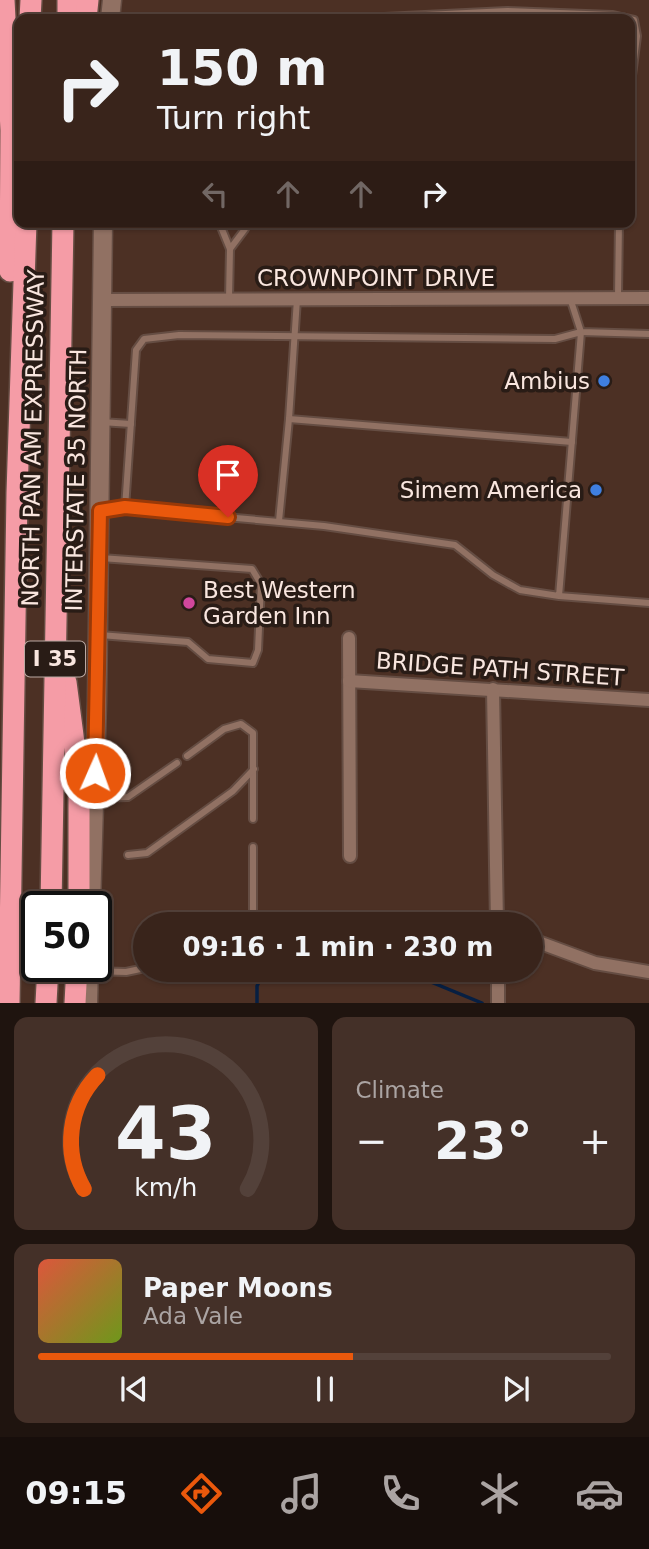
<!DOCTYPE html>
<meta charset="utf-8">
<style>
body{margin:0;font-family:"DejaVu Sans",sans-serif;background:#443028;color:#f1f3f6;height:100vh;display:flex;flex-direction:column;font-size:26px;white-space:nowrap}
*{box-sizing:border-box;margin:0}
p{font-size:23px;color:#aba4a3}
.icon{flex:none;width:38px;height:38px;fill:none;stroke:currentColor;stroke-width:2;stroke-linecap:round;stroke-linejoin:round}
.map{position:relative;height:1003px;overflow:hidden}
.side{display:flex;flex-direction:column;gap:14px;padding:14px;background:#1f140f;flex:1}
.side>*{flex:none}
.top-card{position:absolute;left:14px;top:14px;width:621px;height:214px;border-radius:14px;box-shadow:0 2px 5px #0004,0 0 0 2px #53413a;background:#39241b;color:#f1f3f6;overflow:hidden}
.speed{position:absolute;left:21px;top:891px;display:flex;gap:14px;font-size:35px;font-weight:700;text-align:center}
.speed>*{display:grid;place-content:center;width:91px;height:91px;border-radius:50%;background:#39241b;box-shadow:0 2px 5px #0004,0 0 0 2px #53413a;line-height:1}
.speed .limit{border:4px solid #111;border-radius:10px;background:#fff;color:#111}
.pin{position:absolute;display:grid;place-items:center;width:60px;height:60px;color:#fff;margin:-72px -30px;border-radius:50% 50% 50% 0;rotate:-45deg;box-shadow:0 0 7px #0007}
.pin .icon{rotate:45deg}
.me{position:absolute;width:77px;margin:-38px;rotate:2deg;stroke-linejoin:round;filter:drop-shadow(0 0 5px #0008)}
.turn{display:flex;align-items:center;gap:24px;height:147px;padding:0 28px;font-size:32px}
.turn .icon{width:91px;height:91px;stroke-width:2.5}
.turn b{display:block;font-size:49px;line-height:60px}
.lanes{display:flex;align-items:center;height:66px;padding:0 28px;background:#0003;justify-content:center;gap:35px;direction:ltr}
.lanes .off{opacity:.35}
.big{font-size:52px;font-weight:800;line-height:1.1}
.side .card{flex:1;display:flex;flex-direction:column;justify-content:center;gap:10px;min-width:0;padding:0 24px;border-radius:14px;background:#443028}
.side .dial{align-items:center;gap:0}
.dial svg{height:182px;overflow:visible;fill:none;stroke:#53413a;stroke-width:7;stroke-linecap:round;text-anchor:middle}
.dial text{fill:#f1f3f6;stroke:none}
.song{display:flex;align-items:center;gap:21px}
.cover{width:84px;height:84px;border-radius:10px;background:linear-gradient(135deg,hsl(10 70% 55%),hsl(80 70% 35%))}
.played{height:7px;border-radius:4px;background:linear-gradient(90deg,#ea580c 55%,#53413a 55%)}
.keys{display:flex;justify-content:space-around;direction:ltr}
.heat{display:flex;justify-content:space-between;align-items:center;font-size:38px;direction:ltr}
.side .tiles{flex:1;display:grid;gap:14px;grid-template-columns:1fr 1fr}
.card:last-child{grid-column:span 2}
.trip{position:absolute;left:133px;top:912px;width:410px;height:70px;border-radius:35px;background:#39241b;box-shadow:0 2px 5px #0004,0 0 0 2px #53413a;font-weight:800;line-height:70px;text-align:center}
.tabs{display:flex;height:112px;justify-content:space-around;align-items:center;background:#170e0b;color:#aba4a3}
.tabs .icon{width:49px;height:49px}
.tabs .current{color:#ea580c}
.tabs b{font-size:32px;color:#f1f3f6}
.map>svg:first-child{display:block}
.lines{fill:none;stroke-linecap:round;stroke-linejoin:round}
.stream{stroke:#071f42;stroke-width:3.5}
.lane-casing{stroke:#654d43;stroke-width:10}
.street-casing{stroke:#654d43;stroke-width:16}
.secondary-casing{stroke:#654d43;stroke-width:21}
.highway-casing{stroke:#654d43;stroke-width:24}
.lane{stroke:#917163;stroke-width:6}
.street{stroke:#917163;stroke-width:12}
.secondary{stroke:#917163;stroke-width:18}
.highway{stroke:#f59ca6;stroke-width:21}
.route-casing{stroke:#983908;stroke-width:18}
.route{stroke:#ea580c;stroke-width:12}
.shop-dot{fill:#3f7fe0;stroke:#291c16;stroke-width:2.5}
.hotel-dot{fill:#d1479c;stroke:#291c16;stroke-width:2.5}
.labels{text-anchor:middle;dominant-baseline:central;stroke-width:7;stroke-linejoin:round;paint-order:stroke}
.shield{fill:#291c16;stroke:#bba9a3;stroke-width:2}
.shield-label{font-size:21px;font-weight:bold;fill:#f9e6df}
.street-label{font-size:23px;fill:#f9e6df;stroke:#291c16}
.poi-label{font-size:23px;fill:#f9e6df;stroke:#291c16;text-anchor:end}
</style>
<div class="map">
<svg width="649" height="1003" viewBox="0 0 649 1003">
<rect width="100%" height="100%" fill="#4c3024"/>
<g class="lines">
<!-- stream -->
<g class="stream">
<path d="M 402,970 L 482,1003"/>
<path d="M 257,1003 L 257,986 L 265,970"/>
</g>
<defs>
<g id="lane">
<path d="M 343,19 L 507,11 L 612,15 L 634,20 L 637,36 L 630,91"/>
<path d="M 219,222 L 230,249 L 229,299"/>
<path d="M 230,249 L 245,229 L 245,222"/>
<path d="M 618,297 L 619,222"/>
<path d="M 570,298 L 581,332 L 649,334"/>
<path d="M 297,299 L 289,419 L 572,442"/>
<path d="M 101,422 L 131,424"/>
<path d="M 103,511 L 125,507"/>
<path d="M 279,521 L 289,419"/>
<path d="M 559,596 L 520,590 L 493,575 L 455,545 L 324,526 L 125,508 L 136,350 L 144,339 L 179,335 L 555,339 L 581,332 L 559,596 L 649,603"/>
<path d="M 100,635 L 188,642 L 208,659 L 253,663 L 258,650 L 261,584 L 252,569 L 101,558"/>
<path d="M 187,756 L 224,729 L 241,724 L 253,733 L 253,819"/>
<path d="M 96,798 L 128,797 L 177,763"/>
<path d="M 253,847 L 253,924"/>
<path d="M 128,855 L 147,853 L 233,791 L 254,769"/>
<path d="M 92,971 L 126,972 L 145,968"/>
</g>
<g id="street">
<path d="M 102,300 L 649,298"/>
<path d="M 349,638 L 350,856"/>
<path d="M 349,681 L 649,700"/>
<path d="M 493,689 L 497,924"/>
<path d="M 530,939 L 595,963 L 649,972"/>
<path d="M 498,970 L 498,1003"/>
</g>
<g id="secondary">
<path d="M 110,19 L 112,0"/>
<path d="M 91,906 L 97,701 L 103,222"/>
<path d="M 88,1003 L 89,966"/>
</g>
<g id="highway">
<path d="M 4,0 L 11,130 L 10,271"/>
<path d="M 30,19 L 31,0"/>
<path d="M 68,19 L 68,0"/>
<path d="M 86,19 L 88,0"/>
<path d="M 66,682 L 79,781 L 79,906"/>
<path d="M 51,906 L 63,222"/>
<path d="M 9,1003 L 17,493 L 26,222"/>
<path d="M 46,1003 L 48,966"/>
<path d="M 75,1003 L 77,966"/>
</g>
</defs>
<!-- lane casing -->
<use href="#lane" class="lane-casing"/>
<!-- street casing -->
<use href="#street" class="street-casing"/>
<!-- secondary casing -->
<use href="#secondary" class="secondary-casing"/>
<!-- highway casing -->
<use href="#highway" class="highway-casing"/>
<!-- lane -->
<use href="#lane" class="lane"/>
<!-- street -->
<use href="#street" class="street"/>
<!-- secondary -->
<use href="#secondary" class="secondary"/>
<!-- highway -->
<use href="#highway" class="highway"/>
</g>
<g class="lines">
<defs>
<path id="route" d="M 95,773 L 100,511 L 125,507 L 228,517"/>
</defs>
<!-- route casing -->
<use href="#route" class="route-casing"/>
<!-- route -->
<use href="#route" class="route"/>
</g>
<!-- markers -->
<g class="shop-dot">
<circle cx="604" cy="381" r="7"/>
<circle cx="596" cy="490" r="7"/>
</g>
<circle class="hotel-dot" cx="189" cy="603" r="7"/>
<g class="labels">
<!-- shield labels -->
<rect class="shield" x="25" y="641.5" width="60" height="35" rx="5"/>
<g class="shield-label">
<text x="55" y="659">I 35</text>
</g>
<!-- street labels -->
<g class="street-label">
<text x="376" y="278">CROWNPOINT DRIVE</text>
<text transform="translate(33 438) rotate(-89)">NORTH PAN AM EXPRESSWAY</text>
<text transform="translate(76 480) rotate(-89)">INTERSTATE 35 NORTH</text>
<text transform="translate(500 669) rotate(4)">BRIDGE PATH STREET</text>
</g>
<!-- poi labels -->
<g class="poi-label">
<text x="590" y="381">Ambius</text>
<text x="582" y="490">Simem America</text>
<text x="203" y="590" text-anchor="start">Best Western<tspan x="203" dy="26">Garden Inn</tspan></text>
</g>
</g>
</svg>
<div class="speed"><div class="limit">50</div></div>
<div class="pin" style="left:228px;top:517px;background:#d93025"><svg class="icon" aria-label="arrive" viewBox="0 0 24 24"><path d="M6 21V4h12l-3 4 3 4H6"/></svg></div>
<svg class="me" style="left:95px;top:773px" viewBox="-20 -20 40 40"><circle r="17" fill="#ea580c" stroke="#fff" stroke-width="3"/><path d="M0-11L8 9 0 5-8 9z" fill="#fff"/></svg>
<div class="trip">09:16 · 1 min · 230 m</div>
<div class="top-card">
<div class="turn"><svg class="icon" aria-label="right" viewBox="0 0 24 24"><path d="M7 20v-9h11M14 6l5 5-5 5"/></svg><div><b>150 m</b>Turn right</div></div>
<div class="lanes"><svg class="icon off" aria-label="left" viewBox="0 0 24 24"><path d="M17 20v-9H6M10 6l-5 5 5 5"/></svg><svg class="icon off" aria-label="ahead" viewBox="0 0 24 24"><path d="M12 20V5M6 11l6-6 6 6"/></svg><svg class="icon off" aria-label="ahead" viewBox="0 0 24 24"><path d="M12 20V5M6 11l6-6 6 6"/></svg><svg class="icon" aria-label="right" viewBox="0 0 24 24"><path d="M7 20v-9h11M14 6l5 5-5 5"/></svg></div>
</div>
</div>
<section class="side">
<div class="tiles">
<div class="card dial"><svg viewBox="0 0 100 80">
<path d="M14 69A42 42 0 1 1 86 69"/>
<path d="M14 69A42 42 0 0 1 20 19" stroke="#ea580c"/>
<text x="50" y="56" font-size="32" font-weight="700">43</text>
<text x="50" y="72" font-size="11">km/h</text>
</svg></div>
<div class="card"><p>Climate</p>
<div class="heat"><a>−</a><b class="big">23°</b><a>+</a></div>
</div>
<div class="card">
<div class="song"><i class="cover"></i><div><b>Paper Moons</b><p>Ada Vale</p></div></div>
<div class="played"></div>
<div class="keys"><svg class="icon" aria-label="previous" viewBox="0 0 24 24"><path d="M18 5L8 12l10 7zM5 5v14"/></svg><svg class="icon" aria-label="pause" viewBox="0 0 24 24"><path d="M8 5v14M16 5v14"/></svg><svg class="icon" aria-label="next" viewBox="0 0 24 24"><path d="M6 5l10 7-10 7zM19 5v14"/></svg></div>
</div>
</div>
</section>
<nav class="tabs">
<b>09:15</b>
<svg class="icon current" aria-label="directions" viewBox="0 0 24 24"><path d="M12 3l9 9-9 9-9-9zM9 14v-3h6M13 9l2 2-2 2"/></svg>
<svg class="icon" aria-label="music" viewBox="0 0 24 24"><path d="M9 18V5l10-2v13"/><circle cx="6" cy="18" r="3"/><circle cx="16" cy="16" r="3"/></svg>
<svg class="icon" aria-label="phone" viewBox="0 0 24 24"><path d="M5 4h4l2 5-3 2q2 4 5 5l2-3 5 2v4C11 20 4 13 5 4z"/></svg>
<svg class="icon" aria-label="climate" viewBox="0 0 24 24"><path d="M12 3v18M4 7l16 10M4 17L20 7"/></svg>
<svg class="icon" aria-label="car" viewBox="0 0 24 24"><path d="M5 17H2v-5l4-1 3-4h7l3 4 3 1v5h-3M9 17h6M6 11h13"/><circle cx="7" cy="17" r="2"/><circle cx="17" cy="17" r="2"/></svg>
</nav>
